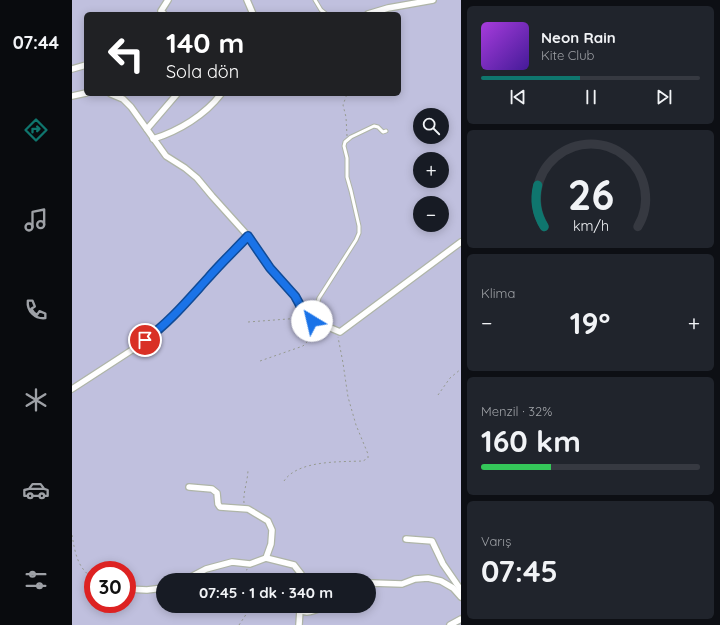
<!DOCTYPE html>
<html lang="tr">
<meta charset="utf-8">
<style>
body{margin:0;font-family:Quicksand,sans-serif;background:#20242c;color:#f1f3f6;height:100vh;display:flex;flex-direction:column;font-size:15px;white-space:nowrap}
*{box-sizing:border-box;margin:0}
p{font-size:13px;color:#9ea1a6}
.icon{flex:none;width:22px;height:22px;fill:none;stroke:currentColor;stroke-width:2;stroke-linecap:round;stroke-linejoin:round}
.map{position:relative;flex:1;overflow:hidden}
.drawer{display:flex;flex-direction:column;gap:6px;padding:6px;background:#0d0f14;width:259px}
.drawer>*{flex:none}
.banner{position:absolute;left:12px;top:12px;width:317px;height:84px;border-radius:6px;box-shadow:0 2px 10px #0003;background:#202124;color:#fff;overflow:hidden}
.buttons{position:absolute;left:341px;top:108px;display:grid;gap:8px}
.buttons a{display:grid;place-items:center;width:36px;height:36px;border-radius:50%;background:#171b24;box-shadow:0 2px 10px #0003;font-size:20px}
.speed{position:absolute;left:12px;top:561px;display:flex;gap:8px;font-size:20px;font-weight:700;text-align:center}
.speed>*{display:grid;place-content:center;width:52px;height:52px;border-radius:50%;background:#171b24;box-shadow:0 2px 10px #0003;line-height:1}
.speed .limit{border:6px solid #d22;background:#fff;color:#111}
.pin{position:absolute;display:grid;place-items:center;width:34px;height:34px;color:#fff;margin:-17px;border:2px solid #fff;border-radius:50%;box-shadow:0 1px 4px #0007}
.me{position:absolute;width:44px;margin:-22px;rotate:324deg;stroke-linejoin:round;filter:drop-shadow(0 0 3px #0008)}
.turn{display:flex;align-items:center;gap:14px;height:84px;padding:0 16px;font-size:18px}
.turn .icon{width:52px;height:52px;stroke-width:2.5}
.turn b{display:block;font-size:28px;line-height:34px}
.big{font-size:30px;font-weight:700;line-height:1.1}
.drawer .tile{flex:1;display:flex;flex-direction:column;justify-content:center;gap:6px;min-width:0;padding:0 14px;border-radius:6px;background:#20242c}
.drawer .dial{align-items:center;gap:0}
.dial svg{height:104px;overflow:visible;fill:none;stroke:#363941;stroke-width:7;stroke-linecap:round;text-anchor:middle}
.dial text{fill:#f1f3f6;stroke:none}
.song{display:flex;align-items:center;gap:12px}
.cover{width:48px;height:48px;border-radius:6px;background:linear-gradient(135deg,hsl(280 70% 55%),hsl(260 70% 35%))}
.played{height:4px;border-radius:2px;background:linear-gradient(90deg,#0f766e 45%,#363941 45%)}
.keys{display:flex;justify-content:space-around;direction:ltr}
.heat{display:flex;justify-content:space-between;align-items:center;font-size:22px;direction:ltr}
.charge{height:6px;border-radius:3px;background:linear-gradient(90deg,#34c759 32%,#363941 0)}
.trip{position:absolute;left:84px;top:573px;width:220px;height:40px;border-radius:20px;background:#171b24;box-shadow:0 2px 10px #0003;font-weight:700;line-height:40px;text-align:center}
main{display:flex;flex:1;min-height:0}
.menu{display:flex;flex-direction:column;width:72px;justify-content:space-around;align-items:center;background:#090b0e;color:#9ea1a6}
.menu .icon{width:28px;height:28px}
.menu .on{color:#0f766e}
.menu b{font-size:18px;color:#f1f3f6}
.map>svg:first-child{display:block}
.green{fill:#c0c0de;fill-rule:evenodd}
.lines{fill:none;stroke-linecap:round;stroke-linejoin:round}
.lane-casing{stroke:#afb5a8;stroke-width:5}
.street-casing{stroke:#afb5a8;stroke-width:8}
.path{stroke:#969a90;stroke-width:1;stroke-dasharray:2 3;stroke-linecap:butt}
.lane{stroke:#fff;stroke-width:3}
.street{stroke:#fff;stroke-width:5.5}
.route-casing{stroke:#114b97;stroke-width:10}
.route{stroke:#1a73e8;stroke-width:7}
</style>
<main>
<nav class="menu">
<b>07:44</b>
<svg class="icon on" aria-label="directions" viewBox="0 0 24 24"><path d="M12 3l9 9-9 9-9-9zM9 14v-3h6M13 9l2 2-2 2"/></svg>
<svg class="icon" aria-label="music" viewBox="0 0 24 24"><path d="M9 18V5l10-2v13"/><circle cx="6" cy="18" r="3"/><circle cx="16" cy="16" r="3"/></svg>
<svg class="icon" aria-label="phone" viewBox="0 0 24 24"><path d="M5 4h4l2 5-3 2q2 4 5 5l2-3 5 2v4C11 20 4 13 5 4z"/></svg>
<svg class="icon" aria-label="climate" viewBox="0 0 24 24"><path d="M12 3v18M4 7l16 10M4 17L20 7"/></svg>
<svg class="icon" aria-label="car" viewBox="0 0 24 24"><path d="M5 17H2v-5l4-1 3-4h7l3 4 3 1v5h-3M9 17h6M6 11h13"/><circle cx="7" cy="17" r="2"/><circle cx="17" cy="17" r="2"/></svg>
<svg class="icon" aria-label="filters" viewBox="0 0 24 24"><path d="M4 7h16M4 17h16"/><circle cx="9" cy="7" r="2"/><circle cx="15" cy="17" r="2"/></svg>
</nav>
<div class="map">
<svg width="389" height="625" viewBox="0 0 389 625">
<rect width="100%" height="100%" fill="#e7eddf"/>
<!-- green -->
<path class="green" d="M 0,0 L 389,0 L 389,625 L 0,625 ZM 14,14 L 327,14 L 327,94 L 14,94 ZM 348,115 L 370,115 L 370,137 L 348,137 ZM 348,159 L 370,159 L 370,181 L 348,181 ZM 348,203 L 370,203 L 370,225 L 348,225 ZM 21,570 L 55,570 L 55,604 L 21,604 ZM 91,580 L 297,580 L 297,606 L 91,606 Z"/>
<g class="lines">
<defs>
<g id="lane">
<path d="M 243,0 L 249,10 L 254,14"/>
<path d="M 240,321 L 247,298 L 284,240 L 287,233 L 287,226 L 279,191 L 275,177 L 275,158 L 272,146 L 273,142 L 279,137 L 302,126 L 306,127 L 311,132 L 314,131"/>
</g>
<g id="street">
<path d="M 175,0 L 181,14"/>
<path d="M 92,14 L 89,11 L 96,0"/>
<path d="M 296,14 L 316,8 L 361,0"/>
<path d="M 0,69 L 14,65"/>
<path d="M 39,94 L 51,99 L 59,107 L 94,156 L 113,168 L 125,178 L 140,196 L 176,236 L 202,273 L 218,290 L 227,302 L 235,318 L 268,332 L 389,242"/>
<path d="M 0,96 L 14,93"/>
<path d="M 75,129 L 105,94"/>
<path d="M 81,139 C 107,131 133,115 149,94"/>
<path d="M 0,389 L 60,350 L 91,327 L 102,316 L 137,276 L 176,236"/>
<path d="M 117,487 L 140,489 L 145,493 L 146,504 L 148,507 L 176,509 L 196,521 L 200,530 L 199,544 L 194,558"/>
<path d="M 334,539 L 360,541 L 371,564 L 389,590"/>
<path d="M 113,580 L 134,569 L 160,562 L 178,564 L 194,558 L 222,565 L 229,574 L 230,580"/>
<path d="M 297,584 L 300,583 L 330,584 L 343,579 L 356,578 L 369,581 L 381,588 L 389,597"/>
<path d="M 55,589 L 75,590 L 91,588"/>
<path d="M 226,606 L 228,610 L 227,625"/>
<path d="M 228,610 C 236,615 245,609 253,606"/>
<path d="M 378,625 L 389,619"/>
</g>
</defs>
<!-- lane casing -->
<use href="#lane" class="lane-casing"/>
<!-- street casing -->
<use href="#street" class="street-casing"/>
<!-- path -->
<g class="path">
<path d="M 275,136 L 274,117 L 271,105 L 275,94"/>
<path d="M 176,322 L 229,318"/>
<path d="M 188,361 L 231,346 L 236,341 L 240,325"/>
<path d="M 366,395 L 378,378 L 389,369"/>
<path d="M 212,481 C 226,460 268,462 291,461 L 296,458 L 296,454 L 284,425 L 276,397 L 271,363 L 266,337"/>
<path d="M 172,503 C 171,491 176,481 176,469"/>
<path d="M 0,535 C 3,552 5,568 21,578"/>
<path d="M 172,580 L 175,569"/>
<path d="M 167,625 L 175,613 L 176,606"/>
</g>
<!-- lane -->
<use href="#lane" class="lane"/>
<!-- street -->
<use href="#street" class="street"/>
</g>
<g class="lines">
<defs>
<path id="route" d="M 73,340 C 98,322 116,300 137,277 C 149,263 163,250 176,236 L 198,268 L 223,296 L 235,318 L 240,321"/>
</defs>
<!-- route casing -->
<use href="#route" class="route-casing"/>
<!-- route -->
<use href="#route" class="route"/>
</g>
</svg>
<div class="buttons">
<a><svg class="icon" aria-label="search" viewBox="0 0 24 24"><circle cx="10" cy="10" r="6"/><path d="M15 15l6 6"/></svg></a>
<a>+</a>
<a>−</a>
</div>
<div class="speed"><div class="limit">30</div></div>
<div class="pin" style="left:73px;top:340px;background:#d93025"><svg class="icon" aria-label="arrive" viewBox="0 0 24 24"><path d="M6 21V4h12l-3 4 3 4H6"/></svg></div>
<svg class="me" style="left:240px;top:321px" viewBox="-20 -20 40 40"><circle r="19" fill="#fff"/><path d="M0-13L10 11 0 6-10 11z" fill="#1a73e8"/></svg>
<div class="trip">07:45 · 1 dk · 340 m</div>
<div class="banner">
<div class="turn"><svg class="icon" aria-label="left" viewBox="0 0 24 24"><path d="M17 20v-9H6M10 6l-5 5 5 5"/></svg><div><b>140 m</b>Sola dön</div></div>
</div>
</div>
<section class="drawer">
<div class="tile">
<div class="song"><i class="cover"></i><div><b>Neon Rain</b><p>Kite Club</p></div></div>
<div class="played"></div>
<div class="keys"><svg class="icon" aria-label="previous" viewBox="0 0 24 24"><path d="M18 5L8 12l10 7zM5 5v14"/></svg><svg class="icon" aria-label="pause" viewBox="0 0 24 24"><path d="M8 5v14M16 5v14"/></svg><svg class="icon" aria-label="next" viewBox="0 0 24 24"><path d="M6 5l10 7-10 7zM19 5v14"/></svg></div>
</div>
<div class="tile dial"><svg viewBox="0 0 100 80">
<path d="M14 69A42 42 0 1 1 86 69"/>
<path d="M14 69A42 42 0 0 1 9 37" stroke="#0f766e"/>
<text x="50" y="56" font-size="32" font-weight="700">26</text>
<text x="50" y="72" font-size="11">km/h</text>
</svg></div>
<div class="tile"><p>Klima</p>
<div class="heat"><a>−</a><b class="big">19°</b><a>+</a></div>
</div>
<div class="tile"><p>Menzil · 32%</p><b class="big">160 km</b><div class="charge"></div></div>
<div class="tile"><p>Varış</p><b class="big">07:45</b></div>
</section>
</main>
